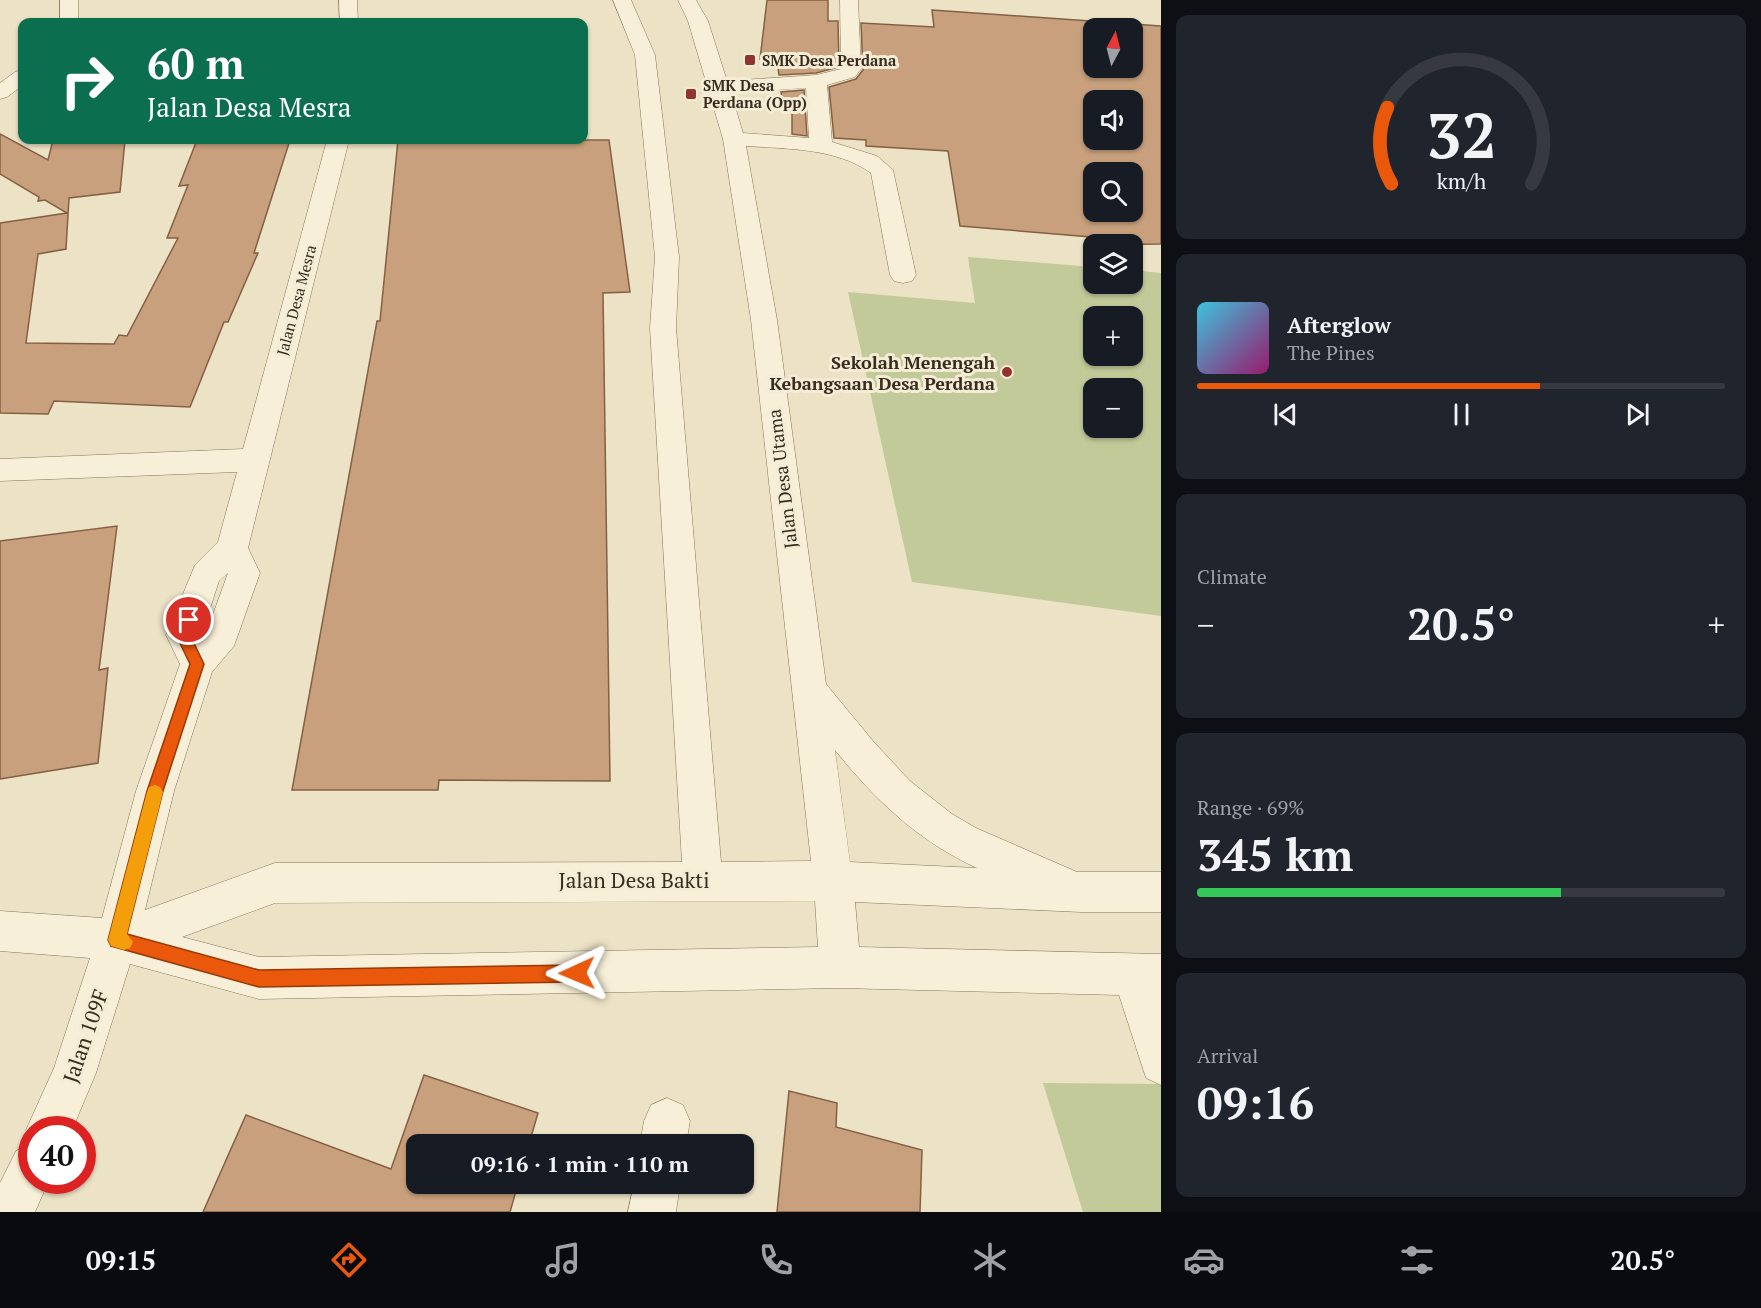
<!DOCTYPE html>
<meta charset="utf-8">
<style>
body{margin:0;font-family:"PT Serif",serif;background:#20242c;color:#f1f3f6;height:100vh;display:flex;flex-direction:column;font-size:22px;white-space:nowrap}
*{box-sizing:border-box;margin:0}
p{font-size:20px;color:#9ea1a6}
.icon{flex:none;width:33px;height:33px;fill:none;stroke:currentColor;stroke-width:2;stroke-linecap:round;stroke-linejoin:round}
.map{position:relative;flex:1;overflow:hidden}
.side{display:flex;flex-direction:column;gap:15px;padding:15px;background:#0d0f14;width:600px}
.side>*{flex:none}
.guide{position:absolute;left:18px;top:18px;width:570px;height:126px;border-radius:12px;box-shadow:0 2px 4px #0004;background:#0b6e4f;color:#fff;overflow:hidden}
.needle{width:39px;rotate:7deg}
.controls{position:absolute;left:1083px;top:18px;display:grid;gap:12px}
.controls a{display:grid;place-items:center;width:60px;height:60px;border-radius:12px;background:#171b24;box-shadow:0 2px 4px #0004;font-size:30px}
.speed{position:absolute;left:18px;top:1116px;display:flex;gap:12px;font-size:30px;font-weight:700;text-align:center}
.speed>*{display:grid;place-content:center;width:78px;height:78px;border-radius:50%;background:#171b24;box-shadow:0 2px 4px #0004;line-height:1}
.speed .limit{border:9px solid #d22;background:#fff;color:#111}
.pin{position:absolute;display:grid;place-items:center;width:51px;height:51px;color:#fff;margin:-26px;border:3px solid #fff;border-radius:50%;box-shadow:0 2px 6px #0007}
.me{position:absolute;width:66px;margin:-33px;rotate:269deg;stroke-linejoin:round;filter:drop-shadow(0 0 4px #0008)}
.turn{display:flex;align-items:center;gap:21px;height:126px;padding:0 30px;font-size:27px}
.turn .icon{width:78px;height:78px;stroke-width:2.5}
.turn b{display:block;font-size:42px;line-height:51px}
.big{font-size:45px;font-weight:700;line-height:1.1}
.side .tile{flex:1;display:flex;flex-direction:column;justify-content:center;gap:9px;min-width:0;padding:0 21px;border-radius:12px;background:#20242c}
.side .dial{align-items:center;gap:0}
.dial svg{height:156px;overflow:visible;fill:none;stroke:#363941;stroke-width:7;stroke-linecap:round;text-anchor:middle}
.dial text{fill:#f1f3f6;stroke:none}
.song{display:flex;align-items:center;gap:18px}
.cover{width:72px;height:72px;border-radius:9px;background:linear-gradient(135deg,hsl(190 70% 55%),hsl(320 70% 35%))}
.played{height:6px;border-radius:3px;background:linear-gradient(90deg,#ea580c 65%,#363941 65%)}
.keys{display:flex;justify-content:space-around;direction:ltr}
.heat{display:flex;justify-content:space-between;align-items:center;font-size:33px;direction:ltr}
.charge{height:9px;border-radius:4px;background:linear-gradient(90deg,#34c759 69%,#363941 0)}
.trip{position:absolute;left:406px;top:1134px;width:348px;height:60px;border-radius:12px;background:#171b24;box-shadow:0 2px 4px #0004;font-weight:700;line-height:60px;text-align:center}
.tab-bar{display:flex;height:96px;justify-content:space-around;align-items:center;background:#090b0e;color:#9ea1a6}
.tab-bar .icon{width:42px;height:42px}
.tab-bar .current{color:#ea580c}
.tab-bar b{font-size:27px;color:#f1f3f6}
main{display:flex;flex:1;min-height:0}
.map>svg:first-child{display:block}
.green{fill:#c2ca99;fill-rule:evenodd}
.building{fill:#c8a07d;stroke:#846043;stroke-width:1.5;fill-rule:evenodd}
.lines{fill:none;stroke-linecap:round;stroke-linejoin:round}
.minor-casing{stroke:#86755c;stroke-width:1}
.minor{fill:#f7efd8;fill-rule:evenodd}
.route{fill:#ea580c;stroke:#983908;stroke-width:1.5}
.slow{fill:#f59e0b}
.poi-dot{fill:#92332f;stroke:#f4ecd4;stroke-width:2}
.labels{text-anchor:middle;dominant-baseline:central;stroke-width:6;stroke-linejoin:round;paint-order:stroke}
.far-poi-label{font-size:15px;font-weight:bold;fill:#372c1f;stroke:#f4ecd4;text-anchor:start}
.far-street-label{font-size:15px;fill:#372c1f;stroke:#f4ecd4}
.poi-label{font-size:18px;font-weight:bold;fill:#372c1f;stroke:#f4ecd4;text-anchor:end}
.street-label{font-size:18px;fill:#372c1f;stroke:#f4ecd4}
.near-street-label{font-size:21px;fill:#372c1f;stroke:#f4ecd4}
</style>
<main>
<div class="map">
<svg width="1161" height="1212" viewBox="0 0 1161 1212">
<rect width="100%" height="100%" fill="#ece2c5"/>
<!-- green -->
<g class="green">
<path d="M 968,257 L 1093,267 L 1094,284 L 1132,284 L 1133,270 L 1161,273 L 1161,616 L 912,582 L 848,292 L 975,303 ZM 1094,316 L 1132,316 L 1132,356 L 1094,356 ZM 1094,388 L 1132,388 L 1132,428 L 1094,428 Z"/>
<path d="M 1043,1083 L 1161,1084 L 1161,1212 L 1083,1212 Z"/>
</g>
<!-- building -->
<g class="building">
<path d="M 767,0 L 828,0 L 828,21 L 838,21 L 839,67 L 816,73 L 779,75 L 777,60 L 760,59 Z"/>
<path d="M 932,10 L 1161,26 L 1161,244 L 1094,245 L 1091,237 L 960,226 L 948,151 L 866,146 L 866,140 L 834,138 L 829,87 L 856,79 L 863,70 L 861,23 L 934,27 ZM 1094,28 L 1132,28 L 1132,68 L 1094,68 ZM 1094,100 L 1132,100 L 1132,140 L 1094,140 ZM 1094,172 L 1132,172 L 1132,212 L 1094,212 Z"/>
<path d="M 804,90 L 807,136 L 792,134 L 792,105 L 783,105 L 781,92 Z"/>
<path d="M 0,134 L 48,160 L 53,140 L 125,140 L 120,192 L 69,198 L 66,249 L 38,254 L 26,343 L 114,344 L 119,335 L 127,336 L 178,238 L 167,238 L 188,185 L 179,186 L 197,140 L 290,140 L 254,253 L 258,253 L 228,322 L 224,322 L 190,407 L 54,401 L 48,414 L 0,413 L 0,223 L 67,213 L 45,200 L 38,201 L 39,197 L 0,174 Z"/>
<path d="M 398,140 L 609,140 L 630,292 L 603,293 L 610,781 L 439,780 L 438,790 L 292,790 L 377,321 L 380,321 Z"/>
<path d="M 117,526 L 99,670 L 108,668 L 98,763 L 0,779 L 0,541 Z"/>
<path d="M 424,1075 L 538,1113 L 529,1144 L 417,1144 L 417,1184 L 518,1184 L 510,1212 L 203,1212 L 246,1115 L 391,1169 Z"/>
<path d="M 789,1091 L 837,1103 L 836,1127 L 922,1150 L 920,1212 L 777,1212 Z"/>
</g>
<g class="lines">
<defs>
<g id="minor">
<rect x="60" y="0" width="18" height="22"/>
<path d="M 339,0 L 357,0 L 358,22 L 340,22 Z"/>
<path d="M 613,0 L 631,0 L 655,55 L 679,257 L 676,328 L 721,862 L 811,861 L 751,320 L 723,139 L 688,21 L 678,0 L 696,0 L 708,21 L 727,81 L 816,75 L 841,69 L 840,0 L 858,0 L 861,69 L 855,77 L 827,85 L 832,142 L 877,156 L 893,170 L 916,275 L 912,281 L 903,283 L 894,281 L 890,275 L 871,173 C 836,148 788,149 746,146 L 777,320 L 826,684 L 873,741 L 910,781 L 952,814 L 976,828 L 1077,872 L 1161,872 L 1161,912 L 1081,912 L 855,902 L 859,947 L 1161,954 L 1161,1085 L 1146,1078 L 1119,995 L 840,988 L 259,999 L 130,964 L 96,1073 L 72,1130 L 32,1130 L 32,1142 L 26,1130 L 54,1068 L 90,958 L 0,951 L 0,911 L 102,918 L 136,791 L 180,664 L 166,635 L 195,565 L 218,542 L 237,472 L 0,481 L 0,459 L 243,449 L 327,140 L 349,140 L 248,548 L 260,573 L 234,646 L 212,672 L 174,791 L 145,910 L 275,863 L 682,862 L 650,328 L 655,257 L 635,55 ZM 806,88 L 809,138 L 743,133 L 731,93 ZM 228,573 L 208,628 L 201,636 L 219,581 ZM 835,750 C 875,800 918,841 977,868 L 850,862 ZM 815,901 L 818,947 L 259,957 L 182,937 L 275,903 Z"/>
<path d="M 22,70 L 22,86 L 7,97 L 0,99 L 0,83 L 15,72 Z"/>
<path d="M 667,1098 L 683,1105 L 690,1121 L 686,1144 L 640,1144 L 644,1121 L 651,1105 Z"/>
<path d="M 32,1144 L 32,1180 L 49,1180 L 35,1212 L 0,1212 L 0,1183 L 16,1151 Z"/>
<path d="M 634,1184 L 680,1184 L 676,1212 L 628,1212 Z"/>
</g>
</defs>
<!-- minor casing -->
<use href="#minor" class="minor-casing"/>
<!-- minor -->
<use href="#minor" class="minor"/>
</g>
<!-- route -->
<path class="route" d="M 189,614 L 195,620 L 190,635 L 204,664 L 163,791 L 127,934 L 259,970 L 577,965 L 583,967 L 586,973 L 583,979 L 577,982 L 259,987 L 111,946 L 108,940 L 147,791 L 190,664 L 176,635 L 184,616 Z"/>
<!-- slow -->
<path class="slow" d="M 155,785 L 160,787 L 163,792 L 127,934 L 133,942 L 130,948 L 124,950 L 111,946 L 108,940 L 147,792 L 149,787 Z"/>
<!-- markers -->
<g class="poi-dot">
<rect x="744" y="54" width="12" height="12" rx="3"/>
<rect x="685" y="88" width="12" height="12" rx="3"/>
<circle cx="1007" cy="372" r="6"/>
</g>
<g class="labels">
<!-- far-poi labels -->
<g class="far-poi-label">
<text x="762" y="60">SMK Desa Perdana</text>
<text x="703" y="85">SMK Desa<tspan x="703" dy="17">Perdana (Opp)</tspan></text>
</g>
<!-- far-street labels -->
<g class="far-street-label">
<text transform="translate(296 300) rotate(-75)">Jalan Desa Mesra</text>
</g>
<!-- poi labels -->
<g class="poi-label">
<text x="995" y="362">Sekolah Menengah<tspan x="995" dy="21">Kebangsaan Desa Perdana</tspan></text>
</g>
<!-- street labels -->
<g class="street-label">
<text transform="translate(782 479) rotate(-97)">Jalan Desa Utama</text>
</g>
<!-- near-street labels -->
<g class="near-street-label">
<text x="634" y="880">Jalan Desa Bakti</text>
<text transform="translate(85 1036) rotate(-71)">Jalan 109F</text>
</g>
</g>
</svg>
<div class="controls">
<a><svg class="needle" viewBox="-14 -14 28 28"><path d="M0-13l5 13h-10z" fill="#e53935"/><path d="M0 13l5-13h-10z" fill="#9ea1a6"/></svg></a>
<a><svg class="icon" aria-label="sound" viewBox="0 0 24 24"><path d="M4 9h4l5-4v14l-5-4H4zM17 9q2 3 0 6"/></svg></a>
<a><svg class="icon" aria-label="search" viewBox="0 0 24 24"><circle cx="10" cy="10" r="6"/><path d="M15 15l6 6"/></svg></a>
<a><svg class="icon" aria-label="layers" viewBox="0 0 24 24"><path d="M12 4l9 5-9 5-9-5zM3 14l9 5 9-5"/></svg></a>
<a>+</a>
<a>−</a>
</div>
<div class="speed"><div class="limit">40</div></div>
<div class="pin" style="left:189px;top:620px;background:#d93025"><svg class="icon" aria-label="arrive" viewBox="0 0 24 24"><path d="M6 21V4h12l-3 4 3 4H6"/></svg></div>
<svg class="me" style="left:577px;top:973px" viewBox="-20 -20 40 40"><path d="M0-17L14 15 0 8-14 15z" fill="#ea580c" stroke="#fff" stroke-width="4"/></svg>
<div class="trip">09:16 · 1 min · 110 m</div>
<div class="guide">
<div class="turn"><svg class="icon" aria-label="right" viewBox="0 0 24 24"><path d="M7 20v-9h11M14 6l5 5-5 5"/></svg><div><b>60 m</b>Jalan Desa Mesra</div></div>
</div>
</div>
<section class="side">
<div class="tile dial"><svg viewBox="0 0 100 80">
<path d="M14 69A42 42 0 1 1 86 69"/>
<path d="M14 69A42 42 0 0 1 12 30" stroke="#ea580c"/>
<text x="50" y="56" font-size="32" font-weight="700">32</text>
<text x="50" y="72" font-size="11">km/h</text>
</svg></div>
<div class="tile">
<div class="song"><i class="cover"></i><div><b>Afterglow</b><p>The Pines</p></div></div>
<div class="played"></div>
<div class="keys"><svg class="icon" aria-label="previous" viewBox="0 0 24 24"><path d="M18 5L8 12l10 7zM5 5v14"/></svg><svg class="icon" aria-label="pause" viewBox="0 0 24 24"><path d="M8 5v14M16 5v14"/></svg><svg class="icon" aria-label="next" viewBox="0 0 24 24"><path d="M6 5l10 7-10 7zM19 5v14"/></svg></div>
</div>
<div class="tile"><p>Climate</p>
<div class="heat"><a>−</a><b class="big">20.5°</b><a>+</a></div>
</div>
<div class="tile"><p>Range · 69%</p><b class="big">345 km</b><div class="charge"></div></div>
<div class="tile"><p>Arrival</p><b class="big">09:16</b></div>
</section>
</main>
<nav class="tab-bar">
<b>09:15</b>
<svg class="icon current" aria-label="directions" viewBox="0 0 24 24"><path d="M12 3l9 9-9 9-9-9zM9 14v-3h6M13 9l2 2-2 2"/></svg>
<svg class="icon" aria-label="music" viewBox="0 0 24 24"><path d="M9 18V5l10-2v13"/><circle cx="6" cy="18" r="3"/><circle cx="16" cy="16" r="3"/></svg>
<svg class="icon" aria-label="phone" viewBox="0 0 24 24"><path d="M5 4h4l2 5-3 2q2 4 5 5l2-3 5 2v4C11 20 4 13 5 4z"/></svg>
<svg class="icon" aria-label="climate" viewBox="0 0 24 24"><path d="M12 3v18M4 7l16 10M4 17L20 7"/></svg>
<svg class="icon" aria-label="car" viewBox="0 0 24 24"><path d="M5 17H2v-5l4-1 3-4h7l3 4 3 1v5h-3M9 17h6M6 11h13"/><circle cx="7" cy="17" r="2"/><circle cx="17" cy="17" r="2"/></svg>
<svg class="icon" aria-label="filters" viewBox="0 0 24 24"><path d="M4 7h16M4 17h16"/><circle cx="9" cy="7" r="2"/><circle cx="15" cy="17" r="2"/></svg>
<b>20.5°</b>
</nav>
